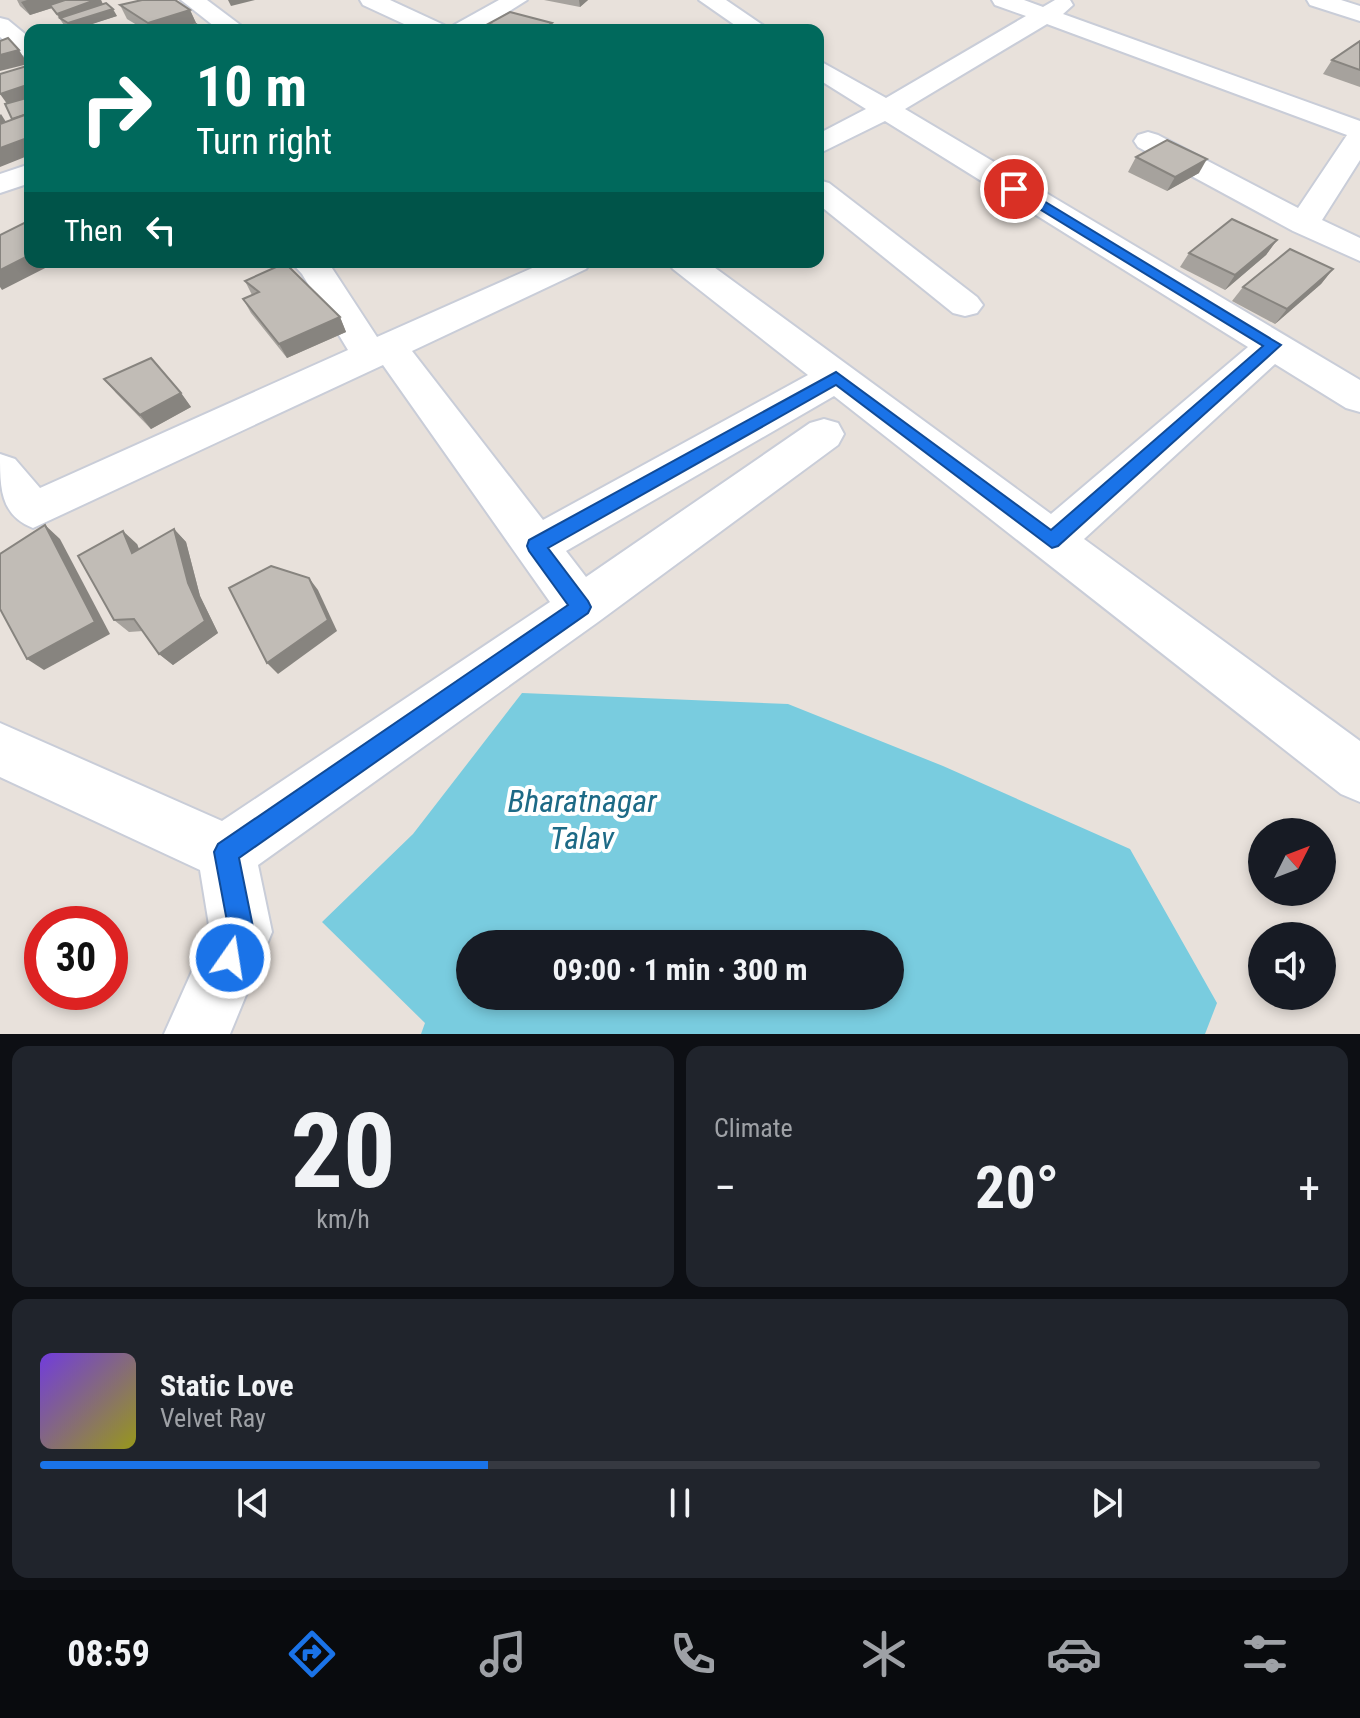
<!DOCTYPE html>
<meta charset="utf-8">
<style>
body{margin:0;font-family:"Roboto Condensed",sans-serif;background:#20242c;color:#f1f3f6;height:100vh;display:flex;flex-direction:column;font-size:30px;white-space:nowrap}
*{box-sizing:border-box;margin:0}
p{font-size:26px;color:#9ea1a6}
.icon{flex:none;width:44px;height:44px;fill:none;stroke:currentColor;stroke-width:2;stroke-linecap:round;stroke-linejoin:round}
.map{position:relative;height:1034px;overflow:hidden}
.drawer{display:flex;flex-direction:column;gap:12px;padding:12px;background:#0d0f14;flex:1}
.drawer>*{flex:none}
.guide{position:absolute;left:24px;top:24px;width:800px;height:244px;border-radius:16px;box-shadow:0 4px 12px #0003;background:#00695c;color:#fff;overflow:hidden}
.needle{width:52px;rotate:48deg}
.tools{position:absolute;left:1248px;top:818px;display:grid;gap:16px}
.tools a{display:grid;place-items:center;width:88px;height:88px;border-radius:50%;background:#171b24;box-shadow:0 4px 12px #0003;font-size:40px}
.speed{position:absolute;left:24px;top:906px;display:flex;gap:16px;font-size:40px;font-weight:700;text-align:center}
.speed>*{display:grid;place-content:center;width:104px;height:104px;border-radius:50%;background:#171b24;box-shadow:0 4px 12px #0003;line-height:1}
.speed .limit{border:12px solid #d22;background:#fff;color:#111}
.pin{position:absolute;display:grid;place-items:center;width:68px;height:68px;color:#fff;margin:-34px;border:4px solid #fff;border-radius:50%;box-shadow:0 2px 8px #0007}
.me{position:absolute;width:88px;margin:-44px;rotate:13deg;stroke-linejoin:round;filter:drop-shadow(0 0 6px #0008)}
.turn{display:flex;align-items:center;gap:28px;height:168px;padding:0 40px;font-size:36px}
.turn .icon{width:104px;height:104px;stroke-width:2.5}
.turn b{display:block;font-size:56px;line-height:68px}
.then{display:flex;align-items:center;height:76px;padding:0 40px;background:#0003;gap:16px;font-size:30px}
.big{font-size:60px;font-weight:700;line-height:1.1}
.drawer .card{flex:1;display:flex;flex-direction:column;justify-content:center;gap:12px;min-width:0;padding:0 28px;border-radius:16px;background:#20242c}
.drawer .dial{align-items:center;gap:0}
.dial b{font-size:104px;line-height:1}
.song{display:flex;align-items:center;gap:24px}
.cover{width:96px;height:96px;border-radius:12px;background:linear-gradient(135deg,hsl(260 70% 55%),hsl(60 70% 35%))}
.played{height:8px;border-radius:4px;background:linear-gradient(90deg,#1a73e8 35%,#363941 35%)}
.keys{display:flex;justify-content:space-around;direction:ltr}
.heat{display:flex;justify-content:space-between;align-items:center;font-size:44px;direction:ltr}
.drawer .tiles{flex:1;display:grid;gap:12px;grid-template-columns:1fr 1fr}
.card:last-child{grid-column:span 2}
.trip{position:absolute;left:456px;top:930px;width:448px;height:80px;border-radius:40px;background:#171b24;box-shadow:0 4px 12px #0003;font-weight:700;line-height:80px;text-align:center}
.menu{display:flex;height:128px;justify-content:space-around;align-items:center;background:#090b0e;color:#9ea1a6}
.menu .icon{width:56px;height:56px}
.menu .active{color:#1a73e8}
.menu b{font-size:36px;color:#f1f3f6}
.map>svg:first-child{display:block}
.water{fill:#79ccdf;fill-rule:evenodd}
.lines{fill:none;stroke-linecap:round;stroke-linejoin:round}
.minor-casing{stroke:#c9cdd8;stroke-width:4}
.minor{fill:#fff;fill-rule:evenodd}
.wall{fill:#a6a29d}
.shaded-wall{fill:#87847f}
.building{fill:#c1bcb6;stroke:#87847f;stroke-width:2}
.route{fill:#1a73e8;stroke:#114b97;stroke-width:2}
.labels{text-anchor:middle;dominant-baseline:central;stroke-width:8;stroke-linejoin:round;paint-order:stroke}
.near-water-label{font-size:32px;font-style:italic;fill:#1d6a86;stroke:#fff}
</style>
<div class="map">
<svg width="1360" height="1034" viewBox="0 0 1360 1034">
<rect width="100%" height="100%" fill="#e8e1db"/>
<!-- water -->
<path class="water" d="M 522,693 L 788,704 L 943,766 L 1130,849 L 1217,1003 L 1205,1034 L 421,1034 L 425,1023 L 322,922 L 413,834 ZM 470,944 L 890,944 L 890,996 L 470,996 Z"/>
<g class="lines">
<defs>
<g id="minor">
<path d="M 181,0 L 207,0 L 247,30 L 219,30 Z"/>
<path d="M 360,0 L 390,0 L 444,25 L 448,30 L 417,30 L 363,5 Z"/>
<path d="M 499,0 L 527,0 L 479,30 L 450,30 L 454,25 Z"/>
<path d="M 699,0 L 726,0 L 770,30 L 742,30 Z"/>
<path d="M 992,0 L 1024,0 L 1043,7 L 1055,0 L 1070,0 L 1073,5 L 1063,14 L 1360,121 L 1360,160 L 1322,220 L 1360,238 L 1360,261 L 1293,231 L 1138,147 L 1134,141 L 1138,135 L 1148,132 L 1158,135 L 1298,208 L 1347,135 L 1047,24 L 905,109 L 1360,380 L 1360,412 L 1346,408 L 1275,364 L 1084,539 L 1360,741 L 1360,802 L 1341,794 L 834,396 L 566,551 L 586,577 L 810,423 L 824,419 L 838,423 L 844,434 L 838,445 L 598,622 L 258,865 L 272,932 L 230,1034 L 164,1034 L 210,931 L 200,870 L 0,777 L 0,723 L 222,821 L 550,602 L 383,365 L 33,528 C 0,515 0,488 0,454 L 15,459 L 40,488 L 348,350 L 302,274 L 291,262 L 328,262 L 377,337 L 546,262 L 591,262 L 586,269 L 412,351 L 543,520 L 808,375 L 673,269 L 668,262 L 707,262 L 1051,514 L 1248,347 L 885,121 L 818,154 L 818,134 L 866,109 L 818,79 L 818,60 L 886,98 L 1026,16 L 995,5 Z"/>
<path d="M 1307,0 L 1341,0 L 1360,6 L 1360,21 L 1310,5 Z"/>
<path d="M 0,18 L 8,20 L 30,38 L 30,57 L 21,55 L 0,37 Z"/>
<path d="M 30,164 L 30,183 L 0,193 L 0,174 Z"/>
<path d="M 818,180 L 829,183 L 977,297 L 983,305 L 977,313 L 965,316 L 953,313 L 818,204 Z"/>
</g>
</defs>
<!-- minor casing -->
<use href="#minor" class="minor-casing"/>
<!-- minor -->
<use href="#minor" class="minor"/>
</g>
<!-- wall -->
<g class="wall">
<path d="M 17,0 L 101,0 L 103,4 L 117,16 L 72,30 L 64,25 L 52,8 L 30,15 L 20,6 Z"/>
<path d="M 544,0 L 588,0 L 580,7 Z"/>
<path d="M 120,5 L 190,10 L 196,23 L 175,30 L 145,30 L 127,19 Z"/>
<path d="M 552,23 L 553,30 L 489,30 L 488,24 Z"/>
<path d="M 1360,41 L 1360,87 L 1323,74 L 1332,60 Z"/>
<path d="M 1136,157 L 1199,173 L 1167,191 L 1128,172 Z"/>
<path d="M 1277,240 L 1266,255 L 1225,290 L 1180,267 L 1189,253 Z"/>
<path d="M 1333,269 L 1321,284 L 1275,324 L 1232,301 L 1243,287 Z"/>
<path d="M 245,281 L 340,317 L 346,332 L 287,358 L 251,313 L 243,299 L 252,295 Z"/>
<path d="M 104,379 L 181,393 L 191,407 L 151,429 L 116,393 Z"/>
<path d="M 174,529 L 186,542 L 200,596 L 218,633 L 173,665 L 159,654 L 143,631 L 129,632 L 114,620 L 137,544 L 139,550 Z"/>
</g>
<!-- shaded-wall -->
<g class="shaded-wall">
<path d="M 27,0 L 81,0 L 50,5 L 52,8 L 30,15 L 21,2 Z"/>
<path d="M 95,0 L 101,0 L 103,5 L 60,18 L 61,20 L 57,14 Z"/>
<path d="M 228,0 L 255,0 L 231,6 Z"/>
<path d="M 579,0 L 588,0 L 580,7 Z"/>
<path d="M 113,9 L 117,16 L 74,30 L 72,30 L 68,23 Z"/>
<path d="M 190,10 L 196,23 L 175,30 L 151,30 L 148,23 Z"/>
<path d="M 552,23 L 553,30 L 542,30 Z"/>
<path d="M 19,50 L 28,64 L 0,71 L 0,55 Z"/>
<path d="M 30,84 L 30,101 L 10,108 L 0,94 Z"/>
<path d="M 1,114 L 6,122 L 0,124 L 0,115 Z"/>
<path d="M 30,137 L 30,155 L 0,167 L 0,148 Z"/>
<path d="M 1207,159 L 1199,173 L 1167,191 L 1175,177 Z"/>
<path d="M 1277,240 L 1266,255 L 1225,290 L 1235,275 Z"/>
<path d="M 30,255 L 30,262 L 57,262 L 2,290 L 0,287 L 0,270 Z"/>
<path d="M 1333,269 L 1321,284 L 1275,324 L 1287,309 Z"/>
<path d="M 340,317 L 346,332 L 287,358 L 279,344 Z"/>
<path d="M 181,393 L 191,407 L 151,429 L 140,415 Z"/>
<path d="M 45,525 L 60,539 L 110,634 L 44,670 L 27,659 Z"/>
<path d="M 174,529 L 186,542 L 200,596 L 218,633 L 173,665 L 159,654 L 188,583 Z"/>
<path d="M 123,531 L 137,544 L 146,566 L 132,553 Z"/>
<path d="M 309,578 L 318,590 L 337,631 L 278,674 L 267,663 Z"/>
</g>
<!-- building -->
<g class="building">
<path d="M 65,0 L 95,0 L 57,14 L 50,5 Z"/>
<path d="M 142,0 L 175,0 L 190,10 L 148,23 L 120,5 Z"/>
<path d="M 106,3 L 113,9 L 68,23 L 60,18 Z"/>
<path d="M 510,12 L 552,23 L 542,30 L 520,30 L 488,24 Z"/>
<path d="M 196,24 L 204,30 L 175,30 Z"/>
<path d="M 8,38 L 19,50 L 0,55 L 0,41 Z"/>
<path d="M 1360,41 L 1360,70 L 1332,60 Z"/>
<path d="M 30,65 L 30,84 L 0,94 L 0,74 Z"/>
<path d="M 30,97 L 30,113 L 12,119 L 5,104 Z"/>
<path d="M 30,113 L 30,137 L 0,148 L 0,124 Z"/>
<path d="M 1167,140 L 1207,159 L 1175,177 L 1136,157 Z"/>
<path d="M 1232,219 L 1277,240 L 1235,275 L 1189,253 Z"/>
<path d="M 30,220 L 30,255 L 0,270 L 0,235 Z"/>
<path d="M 1290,249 L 1333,269 L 1287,309 L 1243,287 Z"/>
<path d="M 285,263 L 340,317 L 279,344 L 243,299 L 259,292 L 245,281 Z"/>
<path d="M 151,358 L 181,393 L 140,415 L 104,379 Z"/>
<path d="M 45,525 L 95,622 L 27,659 L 0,609 L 0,554 Z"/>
<path d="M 174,529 L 188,583 L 205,621 L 159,654 L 134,619 L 114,620 L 78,556 L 123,531 L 132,553 Z"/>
<path d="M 271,566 L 309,578 L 328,620 L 267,663 L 229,588 Z"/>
</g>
<!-- route -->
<path class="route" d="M 1010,186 L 1019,186 L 1281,345 L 1058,546 L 1052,548 L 836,385 L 548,548 L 588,601 L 591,607 L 588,613 L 239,858 L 254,932 L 239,967 L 230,970 L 221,967 L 217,958 L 229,932 L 214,852 L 218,844 L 568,605 L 529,551 L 527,546 L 529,540 L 836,372 L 1051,530 L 1263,346 L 1010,191 Z"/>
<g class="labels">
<!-- near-water labels -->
<g class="near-water-label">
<text x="582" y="801">Bharatnagar<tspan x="582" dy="37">Talav</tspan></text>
</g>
</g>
</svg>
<div class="tools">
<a><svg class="needle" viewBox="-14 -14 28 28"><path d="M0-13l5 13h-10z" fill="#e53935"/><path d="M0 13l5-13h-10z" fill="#9ea1a6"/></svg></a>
<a><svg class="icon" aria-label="sound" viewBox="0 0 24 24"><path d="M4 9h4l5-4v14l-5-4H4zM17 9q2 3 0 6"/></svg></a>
</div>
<div class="speed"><div class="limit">30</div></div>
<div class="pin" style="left:1014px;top:189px;background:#d93025"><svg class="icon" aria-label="arrive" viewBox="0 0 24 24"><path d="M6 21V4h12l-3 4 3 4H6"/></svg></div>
<svg class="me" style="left:230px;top:958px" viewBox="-20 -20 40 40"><circle r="17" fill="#1a73e8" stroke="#fff" stroke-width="3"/><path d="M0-11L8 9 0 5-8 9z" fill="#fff"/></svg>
<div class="trip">09:00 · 1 min · 300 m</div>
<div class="guide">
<div class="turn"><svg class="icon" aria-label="right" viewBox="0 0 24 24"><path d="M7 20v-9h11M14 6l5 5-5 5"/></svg><div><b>10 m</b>Turn right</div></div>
<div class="then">Then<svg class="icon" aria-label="left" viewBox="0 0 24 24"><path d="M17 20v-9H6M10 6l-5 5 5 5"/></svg></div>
</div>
</div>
<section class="drawer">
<div class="tiles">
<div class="card dial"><b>20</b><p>km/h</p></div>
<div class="card"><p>Climate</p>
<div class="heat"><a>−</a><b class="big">20°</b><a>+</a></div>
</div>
<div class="card">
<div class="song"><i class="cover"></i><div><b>Static Love</b><p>Velvet Ray</p></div></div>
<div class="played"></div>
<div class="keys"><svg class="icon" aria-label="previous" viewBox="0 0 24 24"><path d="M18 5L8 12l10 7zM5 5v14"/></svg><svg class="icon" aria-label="pause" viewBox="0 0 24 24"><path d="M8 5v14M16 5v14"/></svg><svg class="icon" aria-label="next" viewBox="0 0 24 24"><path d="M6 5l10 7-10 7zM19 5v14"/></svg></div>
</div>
</div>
</section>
<nav class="menu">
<b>08:59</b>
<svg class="icon active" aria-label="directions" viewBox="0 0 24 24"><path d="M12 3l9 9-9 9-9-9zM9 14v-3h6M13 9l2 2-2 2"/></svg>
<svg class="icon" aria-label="music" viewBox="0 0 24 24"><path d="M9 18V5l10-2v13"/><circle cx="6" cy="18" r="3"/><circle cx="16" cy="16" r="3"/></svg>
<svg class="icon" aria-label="phone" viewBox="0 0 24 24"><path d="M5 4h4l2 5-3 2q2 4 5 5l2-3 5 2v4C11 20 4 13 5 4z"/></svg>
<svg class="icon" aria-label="climate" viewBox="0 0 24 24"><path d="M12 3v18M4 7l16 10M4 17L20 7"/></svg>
<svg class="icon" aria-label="car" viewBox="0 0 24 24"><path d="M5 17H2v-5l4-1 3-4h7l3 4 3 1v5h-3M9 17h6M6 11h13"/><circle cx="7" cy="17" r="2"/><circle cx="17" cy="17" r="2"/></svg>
<svg class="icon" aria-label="filters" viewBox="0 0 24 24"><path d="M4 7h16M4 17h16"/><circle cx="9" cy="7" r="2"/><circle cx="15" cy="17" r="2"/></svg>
</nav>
